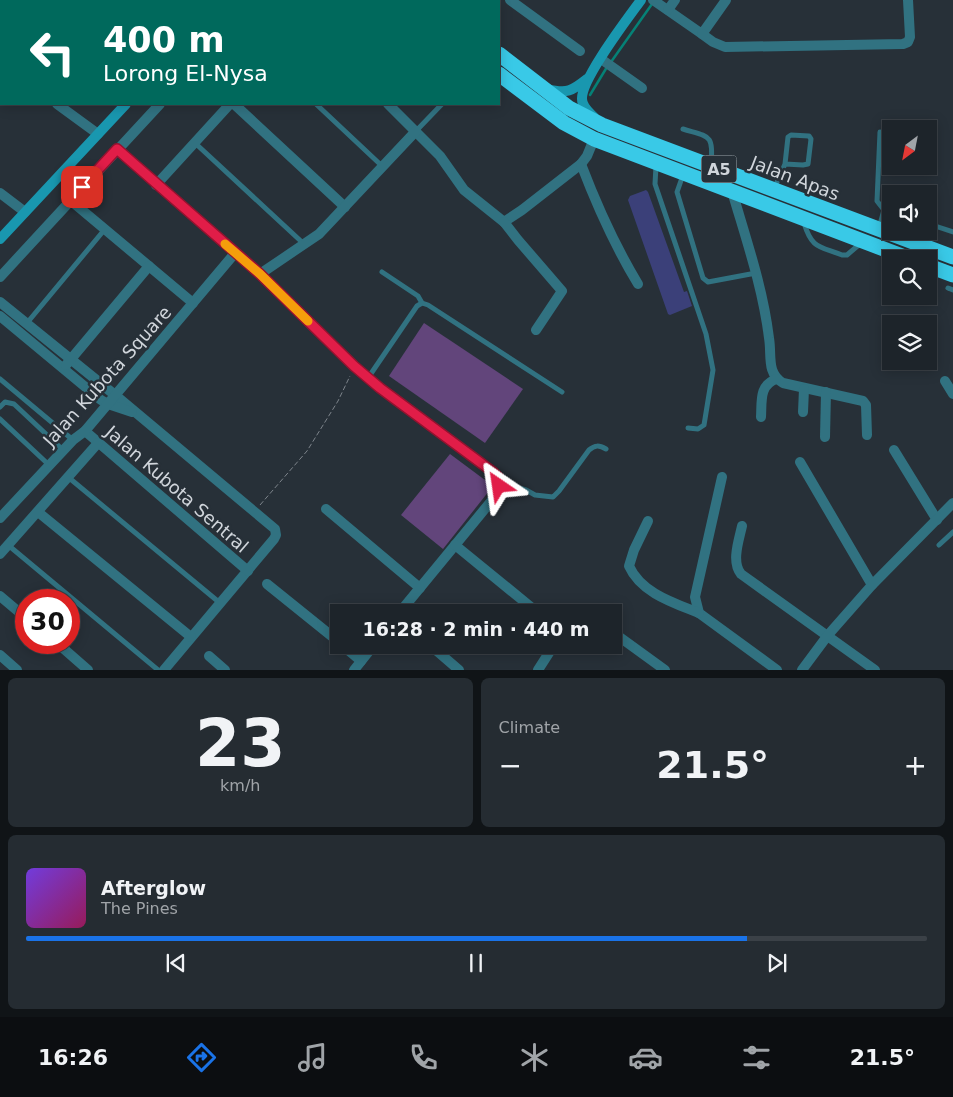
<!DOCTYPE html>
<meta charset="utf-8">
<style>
body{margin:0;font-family:"DejaVu Sans",sans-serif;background:#252c32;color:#f1f3f6;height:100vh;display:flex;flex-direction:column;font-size:19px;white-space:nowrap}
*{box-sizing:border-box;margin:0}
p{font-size:16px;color:#a0a4a8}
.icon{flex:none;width:28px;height:28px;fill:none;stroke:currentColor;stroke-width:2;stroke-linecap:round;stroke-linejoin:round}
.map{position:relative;height:670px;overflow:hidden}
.drawer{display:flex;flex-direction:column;gap:8px;padding:8px;background:#101417;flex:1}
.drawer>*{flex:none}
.guide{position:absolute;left:0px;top:0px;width:500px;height:105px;box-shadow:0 2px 12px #0003,0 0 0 1px #3b4147;background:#00695c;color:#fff;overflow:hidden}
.needle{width:32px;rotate:212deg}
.controls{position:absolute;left:882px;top:120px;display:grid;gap:10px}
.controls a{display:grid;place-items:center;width:55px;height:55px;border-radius:0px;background:#1d242a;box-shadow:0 2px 12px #0003,0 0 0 1px #3b4147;font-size:25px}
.speed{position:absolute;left:15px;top:589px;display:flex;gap:10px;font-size:25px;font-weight:700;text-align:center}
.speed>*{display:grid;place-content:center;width:65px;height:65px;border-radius:50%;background:#1d242a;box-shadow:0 2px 12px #0003,0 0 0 1px #3b4147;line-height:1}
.speed .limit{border:8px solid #d22;background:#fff;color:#111}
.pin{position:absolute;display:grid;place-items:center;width:42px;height:42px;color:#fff;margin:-21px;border-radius:10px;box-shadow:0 2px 8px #0006}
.me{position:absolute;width:55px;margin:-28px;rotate:328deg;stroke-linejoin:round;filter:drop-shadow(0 0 4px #0008)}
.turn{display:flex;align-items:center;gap:18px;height:105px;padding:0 20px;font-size:22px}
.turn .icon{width:65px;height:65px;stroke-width:2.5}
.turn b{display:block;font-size:35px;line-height:42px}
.big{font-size:38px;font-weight:700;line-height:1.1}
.drawer .tile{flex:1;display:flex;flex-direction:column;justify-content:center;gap:8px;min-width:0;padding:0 18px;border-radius:8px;background:#252c32}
.drawer .dial{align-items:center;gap:0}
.dial b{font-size:65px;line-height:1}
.song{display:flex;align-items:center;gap:15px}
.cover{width:60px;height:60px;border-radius:8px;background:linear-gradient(135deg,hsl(260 70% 55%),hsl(330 70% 35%))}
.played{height:5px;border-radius:2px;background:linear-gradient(90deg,#1a73e8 80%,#3b4147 80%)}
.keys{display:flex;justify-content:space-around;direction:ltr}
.heat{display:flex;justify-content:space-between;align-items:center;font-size:28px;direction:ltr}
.drawer .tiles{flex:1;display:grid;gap:8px;grid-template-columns:1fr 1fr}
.tile:last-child{grid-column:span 2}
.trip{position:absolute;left:330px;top:604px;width:292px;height:50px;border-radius:0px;background:#1d242a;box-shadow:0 2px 12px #0003,0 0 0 1px #3b4147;font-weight:700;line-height:50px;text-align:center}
.tab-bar{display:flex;height:80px;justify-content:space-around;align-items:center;background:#0c0e11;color:#a0a4a8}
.tab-bar .icon{width:35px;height:35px}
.tab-bar .selected{color:#1a73e8}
.tab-bar b{font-size:22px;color:#f1f3f6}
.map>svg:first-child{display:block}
.green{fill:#62457b}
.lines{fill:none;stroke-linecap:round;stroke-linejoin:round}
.stream{stroke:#058176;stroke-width:2.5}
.building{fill:#3b4079}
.path{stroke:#7d848b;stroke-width:1;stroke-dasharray:5 2.5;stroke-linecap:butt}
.lane{stroke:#317281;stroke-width:5}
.street{stroke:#317281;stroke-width:10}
.secondary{stroke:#1997af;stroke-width:10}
.highway{stroke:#39c9e7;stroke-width:15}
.route-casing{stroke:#92132f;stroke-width:12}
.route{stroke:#e11d48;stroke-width:9}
.slow{stroke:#f59e0b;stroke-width:9}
.labels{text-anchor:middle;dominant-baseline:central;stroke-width:5;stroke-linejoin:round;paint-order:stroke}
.shield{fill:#273038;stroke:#9da4aa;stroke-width:1}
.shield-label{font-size:16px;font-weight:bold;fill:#d0d5db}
.street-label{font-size:18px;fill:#d0d5db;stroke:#273038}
</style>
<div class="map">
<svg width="953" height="670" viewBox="0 0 953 670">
<rect width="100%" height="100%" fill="#273038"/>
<!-- green -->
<g class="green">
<path d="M 424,323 L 523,389 L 485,443 L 389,376 Z"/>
<path d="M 450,454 L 493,486 L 443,549 L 401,515 Z"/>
</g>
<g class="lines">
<!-- stream -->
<g class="stream">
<path d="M 611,62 L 652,4"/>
<path d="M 590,95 L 607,67"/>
</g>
</g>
<!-- building -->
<path class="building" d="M 646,190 L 648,192 L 684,292 L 687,291 L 692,306 L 670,315 L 668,314 L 628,200 L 630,196 Z"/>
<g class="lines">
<!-- path -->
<path class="path" d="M 260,505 L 307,451 L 338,401 L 350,376"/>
<!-- lane -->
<g class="lane">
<path d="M 352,0 L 353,1"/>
<path d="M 146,1 L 147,0"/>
<path d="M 316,104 L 382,166"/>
<path d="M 683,129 C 709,137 714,134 711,164"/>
<path d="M 416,131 L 442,104"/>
<path d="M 195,143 L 304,244"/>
<path d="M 656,166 L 655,184 L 706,334 L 713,370 L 704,425 L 698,429 L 688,428"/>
<path d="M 683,175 L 677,192 L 703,278 L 708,282 L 756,273"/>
<path d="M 774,189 L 785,164 L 788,137 L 791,135 L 809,136 L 811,139 L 808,164 L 803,165 L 785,164"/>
<path d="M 804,223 C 812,249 819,246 842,255 L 847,255 L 861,243"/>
<path d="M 929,224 L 953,232"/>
<path d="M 879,228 L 884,210 L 877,201 L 880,132"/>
<path d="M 913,240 L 920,231"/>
<path d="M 382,272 L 418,296 L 422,303"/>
<path d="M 948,288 L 953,290"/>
<path d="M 27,323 L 105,229"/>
<path d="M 368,378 L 417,306 L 422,303 L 428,305 L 562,392"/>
<path d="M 0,379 L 73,440"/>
<path d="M 0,407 L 5,402 L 14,404 L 63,450"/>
<path d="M 0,419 L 49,465"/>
<path d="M 68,477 L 220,603"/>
<path d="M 499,482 L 526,490 L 535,495 L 553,497 L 559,491 L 589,450 C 595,445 599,445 606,449"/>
<path d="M 8,545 L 158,670"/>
<path d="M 939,545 L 953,532"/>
</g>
<!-- street -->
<g class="street">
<path d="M 130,0 L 132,1"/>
<path d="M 510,0 L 580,51"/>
<path d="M 653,0 L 702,34 L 726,0"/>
<path d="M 99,1 L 100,0"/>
<path d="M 193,1 L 194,0"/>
<path d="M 256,1 L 257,0"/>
<path d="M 325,1 L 326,0"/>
<path d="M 668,10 L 675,0"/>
<path d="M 702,34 L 713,42 L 725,47 L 903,44 L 908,42 L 910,37 L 908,0"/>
<path d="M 601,59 L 642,88"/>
<path d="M 0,62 L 1,63"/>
<path d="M 57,104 L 98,134"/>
<path d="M 234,104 L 345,207"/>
<path d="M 388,104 L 440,156 L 464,190 L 504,222 L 522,210 L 581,164 L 587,156 L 594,139"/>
<path d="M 117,149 L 260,274 L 354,366 L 380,388 L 493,472 C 501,482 499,488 493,499 L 400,612"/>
<path d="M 581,164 C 597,206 615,246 638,284"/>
<path d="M 156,185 L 230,104"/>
<path d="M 732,191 C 746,239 763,288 769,338 C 772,355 766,373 783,383 L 863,401 L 866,405 L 867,435"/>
<path d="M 0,193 L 25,212"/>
<path d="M 70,200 L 193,303"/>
<path d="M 504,222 L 518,240 L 562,291 L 536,330"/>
<path d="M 260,274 L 319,234 L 416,131"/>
<path d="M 0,277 L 160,104"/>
<path d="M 0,302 L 115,395 L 275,529 L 276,535 L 274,539 L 164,670"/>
<path d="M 0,316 L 101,400 L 108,404 L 132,412"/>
<path d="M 66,365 L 149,266"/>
<path d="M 945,381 L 953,394"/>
<path d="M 803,412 L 804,389"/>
<path d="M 761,417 C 762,400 759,386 776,379"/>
<path d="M 85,431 L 248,571"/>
<path d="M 825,437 L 826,392"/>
<path d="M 894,450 L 937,520"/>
<path d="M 800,462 L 872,585"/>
<path d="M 722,477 L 695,597 L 699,613 L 777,670"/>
<path d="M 326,509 L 420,588"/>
<path d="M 38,512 L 191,637"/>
<path d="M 0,518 L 73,440 L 85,431 L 235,253"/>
<path d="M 648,521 L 634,550 L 629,566 C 641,593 674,603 699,613"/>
<path d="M 742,526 C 739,540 731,562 741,574 L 875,670"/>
<path d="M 455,545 L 537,612"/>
<path d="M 0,554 L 98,443"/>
<path d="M 267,584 L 339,642"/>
<path d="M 0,596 L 26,618"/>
<path d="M 614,633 L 665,670"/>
<path d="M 56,642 L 88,670"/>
<path d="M 342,645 L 361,661"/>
<path d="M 430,645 L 459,670"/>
<path d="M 0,655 L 17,670"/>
<path d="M 209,656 L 225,670"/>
<path d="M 354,670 L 374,645"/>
<path d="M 538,670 L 554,645"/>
<path d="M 802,670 L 828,635 L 872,585 L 953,503"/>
</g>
<!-- secondary -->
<g class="secondary">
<path d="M 221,1 L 222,0"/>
<path d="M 547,89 C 567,94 572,91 587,79"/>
<path d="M 594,117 C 589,112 582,107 582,99 C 581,79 628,18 641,0"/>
<path d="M 0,239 L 126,104"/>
</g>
<!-- highway -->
<g class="highway">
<path d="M 405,0 L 406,1"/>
<path d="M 431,0 L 433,1"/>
<path d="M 499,54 L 569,108 L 602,125 L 953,257"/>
<path d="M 499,74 L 564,123 L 594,139 L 910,259"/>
<path d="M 929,266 L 953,275"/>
</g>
</g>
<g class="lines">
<defs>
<path id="route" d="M 82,187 L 117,149 L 260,274 L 354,366 L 380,388 L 493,472 L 498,477 L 499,486"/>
</defs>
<!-- route casing -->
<use href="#route" class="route-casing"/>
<!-- route -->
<use href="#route" class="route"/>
<!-- slow -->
<path class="slow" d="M 225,244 L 260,274 L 308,321"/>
</g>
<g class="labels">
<!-- shield labels -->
<rect class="shield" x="701.5" y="155.5" width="35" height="27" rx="4"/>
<g class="shield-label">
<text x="719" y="169">A5</text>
</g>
<!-- street labels -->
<g class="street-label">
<text transform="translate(795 178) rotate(21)">Jalan Apas</text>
<text transform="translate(107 376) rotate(-48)">Jalan Kubota Square</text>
<text transform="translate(177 489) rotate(41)">Jalan Kubota Sentral</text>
</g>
</g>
</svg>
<div class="controls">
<a><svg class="needle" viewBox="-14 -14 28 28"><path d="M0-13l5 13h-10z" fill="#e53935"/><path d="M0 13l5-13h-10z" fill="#a0a4a8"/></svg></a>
<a><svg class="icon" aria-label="sound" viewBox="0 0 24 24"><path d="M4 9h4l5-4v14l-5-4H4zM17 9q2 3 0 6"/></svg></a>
<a><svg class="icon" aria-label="search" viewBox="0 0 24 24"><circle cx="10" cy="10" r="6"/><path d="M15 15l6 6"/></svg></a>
<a><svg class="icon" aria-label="layers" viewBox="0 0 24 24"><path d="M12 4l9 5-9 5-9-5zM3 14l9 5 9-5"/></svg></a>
</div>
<div class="speed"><div class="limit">30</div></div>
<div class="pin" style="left:82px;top:187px;background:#d93025"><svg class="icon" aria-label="arrive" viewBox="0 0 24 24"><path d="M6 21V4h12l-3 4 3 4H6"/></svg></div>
<svg class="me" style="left:499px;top:486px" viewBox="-20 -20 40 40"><path d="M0-17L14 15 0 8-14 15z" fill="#e11d48" stroke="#fff" stroke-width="4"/></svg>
<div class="trip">16:28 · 2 min · 440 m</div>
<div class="guide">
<div class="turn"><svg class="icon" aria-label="left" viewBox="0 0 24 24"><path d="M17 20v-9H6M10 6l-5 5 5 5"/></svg><div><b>400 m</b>Lorong El-Nysa</div></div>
</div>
</div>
<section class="drawer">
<div class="tiles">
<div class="tile dial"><b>23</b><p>km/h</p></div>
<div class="tile"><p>Climate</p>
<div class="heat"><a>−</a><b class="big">21.5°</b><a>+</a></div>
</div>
<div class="tile">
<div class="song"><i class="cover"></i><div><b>Afterglow</b><p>The Pines</p></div></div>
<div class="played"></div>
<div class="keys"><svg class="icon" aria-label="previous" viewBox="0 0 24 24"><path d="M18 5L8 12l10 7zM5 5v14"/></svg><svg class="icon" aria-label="pause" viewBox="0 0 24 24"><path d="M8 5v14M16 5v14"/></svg><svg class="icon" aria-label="next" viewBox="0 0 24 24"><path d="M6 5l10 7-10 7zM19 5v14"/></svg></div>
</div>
</div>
</section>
<nav class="tab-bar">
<b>16:26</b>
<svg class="icon selected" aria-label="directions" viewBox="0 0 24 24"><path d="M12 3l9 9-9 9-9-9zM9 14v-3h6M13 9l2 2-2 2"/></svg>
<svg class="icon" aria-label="music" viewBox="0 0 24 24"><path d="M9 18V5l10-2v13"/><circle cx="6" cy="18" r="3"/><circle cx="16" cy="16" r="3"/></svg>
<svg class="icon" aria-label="phone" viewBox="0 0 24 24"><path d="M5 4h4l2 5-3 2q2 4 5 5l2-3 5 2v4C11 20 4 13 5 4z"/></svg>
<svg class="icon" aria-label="climate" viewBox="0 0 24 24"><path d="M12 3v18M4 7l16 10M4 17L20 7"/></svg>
<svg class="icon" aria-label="car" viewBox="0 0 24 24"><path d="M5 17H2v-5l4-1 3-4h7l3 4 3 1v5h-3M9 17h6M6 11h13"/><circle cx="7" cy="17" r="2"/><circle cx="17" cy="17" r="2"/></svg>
<svg class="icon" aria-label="filters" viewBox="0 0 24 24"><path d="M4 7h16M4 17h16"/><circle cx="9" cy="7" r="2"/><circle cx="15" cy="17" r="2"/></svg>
<b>21.5°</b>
</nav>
